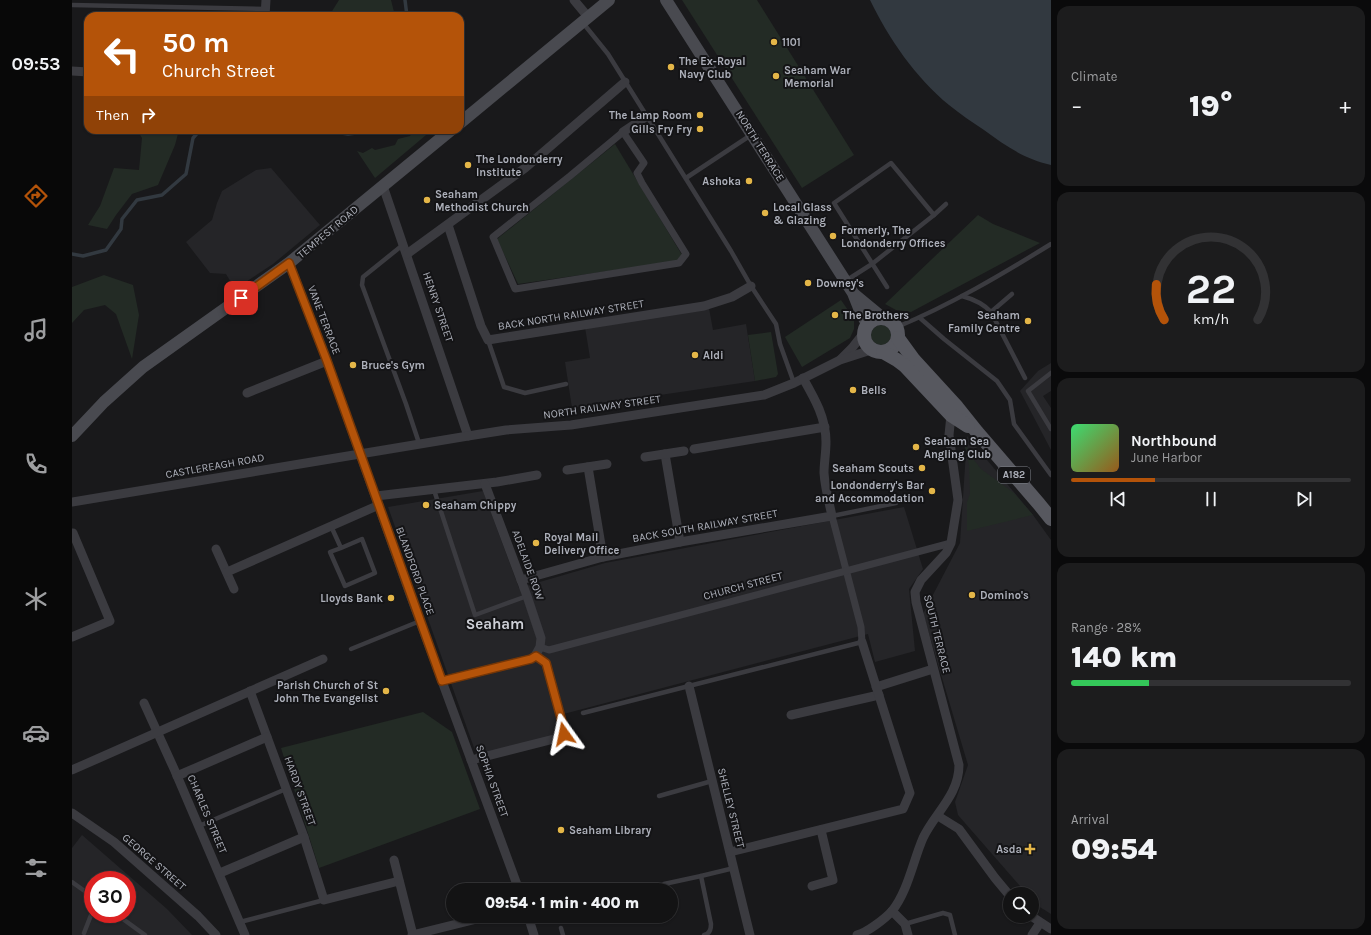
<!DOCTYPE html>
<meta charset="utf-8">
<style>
body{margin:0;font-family:Karla,sans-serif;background:#1c1c1d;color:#f1f3f6;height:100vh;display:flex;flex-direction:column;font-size:15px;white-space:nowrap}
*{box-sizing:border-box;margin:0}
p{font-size:13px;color:#9d9ea0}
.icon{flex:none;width:22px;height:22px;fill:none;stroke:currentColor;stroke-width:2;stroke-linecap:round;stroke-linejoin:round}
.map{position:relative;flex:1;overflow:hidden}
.panel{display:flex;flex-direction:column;gap:6px;padding:6px;background:#0a0a0b;width:320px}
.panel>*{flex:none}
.banner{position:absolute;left:12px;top:12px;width:380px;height:122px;border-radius:12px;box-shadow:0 1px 3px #0004,0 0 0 1px #323234;background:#b45309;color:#fff;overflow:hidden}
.controls{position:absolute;left:931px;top:887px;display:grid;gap:8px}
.controls a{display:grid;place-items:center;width:36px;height:36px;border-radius:50%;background:#131314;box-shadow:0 1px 3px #0004,0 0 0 1px #323234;font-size:20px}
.speed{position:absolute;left:12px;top:871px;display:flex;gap:8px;font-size:20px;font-weight:700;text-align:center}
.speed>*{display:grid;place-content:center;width:52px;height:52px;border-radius:50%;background:#131314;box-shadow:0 1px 3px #0004,0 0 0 1px #323234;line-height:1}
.speed .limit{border:6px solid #d22;background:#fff;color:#111}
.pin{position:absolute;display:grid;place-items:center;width:34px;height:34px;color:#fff;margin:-17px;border-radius:8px;box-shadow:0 2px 6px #0006}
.me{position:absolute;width:44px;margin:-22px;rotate:348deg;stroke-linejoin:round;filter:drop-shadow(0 0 3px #0008)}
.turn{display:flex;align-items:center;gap:14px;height:84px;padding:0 12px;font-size:18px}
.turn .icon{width:52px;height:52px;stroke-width:2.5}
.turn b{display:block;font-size:28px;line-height:34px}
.then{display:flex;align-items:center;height:38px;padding:0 12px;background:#0003;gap:8px;font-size:15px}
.big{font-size:30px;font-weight:800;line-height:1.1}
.panel .card{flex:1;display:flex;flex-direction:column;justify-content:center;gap:6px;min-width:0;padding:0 14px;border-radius:12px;background:#1c1c1d}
.panel .dial{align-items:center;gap:0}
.dial svg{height:104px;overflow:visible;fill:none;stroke:#323234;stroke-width:7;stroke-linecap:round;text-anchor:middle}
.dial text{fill:#f1f3f6;stroke:none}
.song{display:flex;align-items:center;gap:12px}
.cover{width:48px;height:48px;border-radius:6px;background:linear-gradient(135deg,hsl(140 70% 55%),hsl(30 70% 35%))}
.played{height:4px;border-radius:2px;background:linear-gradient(90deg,#b45309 30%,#323234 30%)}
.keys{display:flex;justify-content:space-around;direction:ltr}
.heat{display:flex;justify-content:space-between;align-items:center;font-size:22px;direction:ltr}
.charge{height:6px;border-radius:3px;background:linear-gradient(90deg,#34c759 28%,#323234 0)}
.trip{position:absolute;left:374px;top:883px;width:232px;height:40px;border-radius:20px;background:#131314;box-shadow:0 1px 3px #0004,0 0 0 1px #323234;font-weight:800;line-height:40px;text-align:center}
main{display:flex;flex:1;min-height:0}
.dock{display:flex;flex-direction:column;width:72px;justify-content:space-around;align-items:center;background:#080808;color:#9d9ea0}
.dock .icon{width:28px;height:28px}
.dock .selected{color:#b45309}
.dock b{font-size:18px;color:#f1f3f6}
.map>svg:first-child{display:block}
.built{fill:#252528;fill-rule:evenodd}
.green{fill:#232b25}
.water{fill:#323940}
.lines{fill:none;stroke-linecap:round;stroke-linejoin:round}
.stream{stroke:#323940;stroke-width:3.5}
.service{stroke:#3b3b40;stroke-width:4.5}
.pedestrian{stroke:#3b3b40;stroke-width:7}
.minor{stroke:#3b3b40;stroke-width:9}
.secondary{stroke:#494a50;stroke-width:12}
.primary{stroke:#57585f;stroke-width:14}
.route-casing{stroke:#753606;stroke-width:10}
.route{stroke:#b45309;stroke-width:7}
.poi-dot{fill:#e4b648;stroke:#141416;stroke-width:1.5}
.labels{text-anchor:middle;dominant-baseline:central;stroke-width:4;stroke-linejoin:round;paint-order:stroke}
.shield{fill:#141416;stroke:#7f8189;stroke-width:1}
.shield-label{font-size:10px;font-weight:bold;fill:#adb0ba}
.poi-label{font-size:11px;font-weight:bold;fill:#adb0ba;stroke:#141416;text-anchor:start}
.street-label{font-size:11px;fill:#adb0ba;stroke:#141416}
.district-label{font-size:15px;font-weight:bold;fill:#cdcfd6;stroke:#141416}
</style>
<main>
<nav class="dock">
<b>09:53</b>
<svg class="icon selected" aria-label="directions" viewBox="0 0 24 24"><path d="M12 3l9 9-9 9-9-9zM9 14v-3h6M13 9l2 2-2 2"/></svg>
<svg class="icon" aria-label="music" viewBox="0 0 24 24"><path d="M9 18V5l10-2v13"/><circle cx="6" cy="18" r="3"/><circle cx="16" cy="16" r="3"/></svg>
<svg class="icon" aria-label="phone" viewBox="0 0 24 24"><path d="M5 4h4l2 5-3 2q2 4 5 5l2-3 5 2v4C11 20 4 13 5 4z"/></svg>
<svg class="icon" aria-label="climate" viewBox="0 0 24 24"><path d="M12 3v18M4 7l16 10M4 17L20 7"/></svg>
<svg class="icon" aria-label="car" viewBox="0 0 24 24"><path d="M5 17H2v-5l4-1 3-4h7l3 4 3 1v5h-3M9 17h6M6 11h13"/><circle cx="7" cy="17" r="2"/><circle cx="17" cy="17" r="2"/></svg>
<svg class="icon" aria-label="filters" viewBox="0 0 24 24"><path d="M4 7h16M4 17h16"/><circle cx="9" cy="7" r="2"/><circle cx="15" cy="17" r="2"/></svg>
</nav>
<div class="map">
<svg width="979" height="935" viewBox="0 0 979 935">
<rect width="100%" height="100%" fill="#19191b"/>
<!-- built -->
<g class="built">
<path d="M 199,168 L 248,225 L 201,264 L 163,289 L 154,274 L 138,273 L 114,242 L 140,220 L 145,203 L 150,191 L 184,170 Z"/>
<path d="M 637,308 L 641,330 L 674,324 L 683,381 L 500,408 L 493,362 L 518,358 L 513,327 Z"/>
<path d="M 979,363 L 979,391 L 971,396 L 979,408 L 979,450 L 948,391 L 966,371 Z"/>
<path d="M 895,436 L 961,515 L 979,540 L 979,914 L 963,904 L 960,900 L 960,894 L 955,894 L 886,815 L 883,802 L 896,765 L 851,614 L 888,543 Z"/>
<path d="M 411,491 L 447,588 L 533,563 L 832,507 L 851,569 L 837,589 L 843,651 L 803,662 L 796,634 L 484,716 L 490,736 L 405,756 L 316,507 Z"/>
<path d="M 10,835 L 95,909 L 120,935 L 0,935 L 0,848 ZM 21,880 L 55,880 L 55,914 L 21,914 Z"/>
</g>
<!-- green -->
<g class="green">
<path d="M 267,0 L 319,0 L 323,16 L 257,16 Z"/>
<path d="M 610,0 L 685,0 L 782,155 L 730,188 Z"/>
<path d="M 65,130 L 107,130 L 103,145 L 86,185 L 60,194 L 44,215 L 35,229 L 16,225 L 28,206 L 42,168 L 67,170 L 70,138 Z"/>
<path d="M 342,130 L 360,130 L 303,178 L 285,151 L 291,153 L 300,148 L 303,150 L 323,145 L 326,139 L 338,136 Z"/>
<path d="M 543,144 L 610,255 L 606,261 L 446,284 L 425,239 Z"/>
<path d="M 906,215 L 921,224 L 968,243 L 839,312 L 824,310 L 813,304 Z"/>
<path d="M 32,275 L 61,285 L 67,315 L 60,359 L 44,314 L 33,305 L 12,310 L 0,323 L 0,287 Z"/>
<path d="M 769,300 L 782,319 L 782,329 L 778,338 L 730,367 L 713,337 Z"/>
<circle cx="809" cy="335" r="10"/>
<path d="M 699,332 L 706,374 L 704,377 L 683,381 L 676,335 Z"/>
<path d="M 891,439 L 899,456 L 909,469 L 942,493 L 961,515 L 895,531 L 895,502 L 898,494 L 897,465 Z"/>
<path d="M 351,712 L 380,732 L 408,809 L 247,868 L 209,748 Z"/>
</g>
<!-- water -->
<path class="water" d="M 798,0 L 979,0 L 979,165 C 952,159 934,146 912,130 C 900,122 888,114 877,105 C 843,77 817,39 798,0 Z"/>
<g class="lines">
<!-- stream -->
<g class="stream">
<path d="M 333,0 L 335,16"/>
<path d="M 250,130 L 276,134 L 309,130"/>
<path d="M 0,254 L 11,256 L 34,250 L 49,229 L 50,219 L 65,200 L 90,195 L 114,174 L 121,138 L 128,130"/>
</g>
<!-- service -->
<g class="service">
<path d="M 0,5 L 193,9"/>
<path d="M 511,23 L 536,54 L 659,251 L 679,286 L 704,324 L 708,344 L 722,383"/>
<path d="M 614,178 L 679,135"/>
<path d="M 862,215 L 874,204"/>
<path d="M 332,244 L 291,277 L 290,285 L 334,404 L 347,443"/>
<path d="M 775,280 L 800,264 L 862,215 L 819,163 L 762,203 L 815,287"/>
<path d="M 890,296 C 901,299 911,303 919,312 L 953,378"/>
<path d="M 919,312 L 940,294"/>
<path d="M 848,318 L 872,339 L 925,381 L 938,400 L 942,424 L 979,475"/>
<path d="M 825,327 C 878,305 929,275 979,244"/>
<path d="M 416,340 L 432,387 L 453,393 L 494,384"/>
<path d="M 979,373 L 956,391 L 979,429"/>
<path d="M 362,490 L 403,615 L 455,596"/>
<path d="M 760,516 L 824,503"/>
<path d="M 259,526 L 269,548 L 290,539 L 303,573 L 273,586 L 258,552 L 269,548"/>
<path d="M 279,649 L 348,621"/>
<path d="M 511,713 L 790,642"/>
<path d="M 587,796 L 640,781"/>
<path d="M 127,826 L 214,789"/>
<path d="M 0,882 L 21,897"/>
<path d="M 592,884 L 629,876"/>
<path d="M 44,914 L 73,935"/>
<path d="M 168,922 L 252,900"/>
<path d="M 833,924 L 871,913 L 878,915 L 883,935"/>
<path d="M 489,928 L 491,935"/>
<path d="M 12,933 L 21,910"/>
<path d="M 632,935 C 638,934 639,929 639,924 L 629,876 L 662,868"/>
</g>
<!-- pedestrian -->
<g class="pedestrian">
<path d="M 551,132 L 572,163 L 565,173 L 570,183 L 614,254 L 607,263 L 443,289 L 421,237 L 498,176 Z"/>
<path d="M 760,516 L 789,627 L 790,642"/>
<path d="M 468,647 L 477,650 L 879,543"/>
</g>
<!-- minor -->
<g class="minor">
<path d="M 502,0 L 517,18"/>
<path d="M 193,16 L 194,0"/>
<path d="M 0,71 L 16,72"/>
<path d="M 551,132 L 575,116"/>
<path d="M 311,186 L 396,436"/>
<path d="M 376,225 L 409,326 L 416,340 L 632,306 L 660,297 L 679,286"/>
<path d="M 335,254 L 453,168 L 553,82"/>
<path d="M 217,263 L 255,361 L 339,597 L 447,890"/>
<path d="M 769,359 L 780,348 L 791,334"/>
<path d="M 175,393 L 255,361"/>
<path d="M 622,449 L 753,427"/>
<path d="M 593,454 L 608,542"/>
<path d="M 573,457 L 612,451"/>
<path d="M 516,467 L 531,557"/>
<path d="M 495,470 L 535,464"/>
<path d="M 304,496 L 425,482 L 465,475"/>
<path d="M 0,502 L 396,436 L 434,430 L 499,425 L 692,395 L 722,383 L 768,360 L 799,350"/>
<path d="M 144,549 L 162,589"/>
<path d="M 155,572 L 307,505"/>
<path d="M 449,580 L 531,557 L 608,542 L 760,516 C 757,502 753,488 752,473 C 752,463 754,453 754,442 C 754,418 743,399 731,378"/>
<path d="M 0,637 L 38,621 L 1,533"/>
<path d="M 370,681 L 459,659 L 463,656 L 468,647 L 469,638 L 455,596 L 413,484"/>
<path d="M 617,686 L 678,935"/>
<path d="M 804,687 L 861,669"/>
<path d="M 178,691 L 232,837 L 252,900 L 327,881"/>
<path d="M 72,703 L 103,771 L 173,935"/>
<path d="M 719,715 L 807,695"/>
<path d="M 399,760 L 486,738 L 492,734 L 492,729 L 474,663 L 463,656"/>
<path d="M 0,770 L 251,659"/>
<path d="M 105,776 L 195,737"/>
<path d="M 0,813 L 42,842 L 126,916 L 144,935"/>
<path d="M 866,816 L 887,829 L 923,878 L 938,896"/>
<path d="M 658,852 L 831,809 L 838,793 L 790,642"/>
<path d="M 322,860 L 341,935"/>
<path d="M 148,873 L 232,837"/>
<path d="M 740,886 L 761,880 L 749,830"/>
<path d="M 820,911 L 833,924 L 836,935"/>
<path d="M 456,916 L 462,935"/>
<path d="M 959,916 L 979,929"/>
<path d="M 340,935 L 417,916"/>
<path d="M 785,935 C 794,933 813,919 820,911 C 836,891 841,861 851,838 C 863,813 887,795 887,765 L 844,602 L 843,592 L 849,580 L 874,553 L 879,543 L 886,500 L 877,435 L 879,415"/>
<path d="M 960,935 L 968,923"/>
</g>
<!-- secondary -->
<g class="secondary">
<path d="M 594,0 L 781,293 L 789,313 L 795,324"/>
<path d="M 388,123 L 537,0"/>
<path d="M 782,294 L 811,318"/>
<path d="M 0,436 L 32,402 L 71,367 L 217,263 L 379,130"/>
</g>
<!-- primary -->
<g class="primary">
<circle cx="809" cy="335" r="17"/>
<path d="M 826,338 L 842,360 L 885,407 L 905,432 L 967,504 L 979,519"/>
<path d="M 811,352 L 825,360 L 833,366 L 879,415 L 896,426"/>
</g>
</g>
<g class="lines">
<defs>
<path id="route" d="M 169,298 L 217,263 L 255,361 L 370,681 L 459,659 L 464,656 L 474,663 L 492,729 L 492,734"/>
</defs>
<!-- route casing -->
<use href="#route" class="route-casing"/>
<!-- route -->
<use href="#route" class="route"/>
</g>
<!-- markers -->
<g class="poi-dot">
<circle cx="702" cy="42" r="4"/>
<circle cx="599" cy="67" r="4"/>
<circle cx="704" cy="76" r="4"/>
<circle cx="628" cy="115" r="4"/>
<circle cx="628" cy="129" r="4"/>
<circle cx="396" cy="165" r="4"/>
<circle cx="677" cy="181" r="4"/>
<circle cx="355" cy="200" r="4"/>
<circle cx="693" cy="213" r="4"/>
<circle cx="761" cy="236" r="4"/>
<circle cx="736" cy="283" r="4"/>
<circle cx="763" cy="315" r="4"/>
<circle cx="956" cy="321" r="4"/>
<circle cx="623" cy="355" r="4"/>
<circle cx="281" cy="365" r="4"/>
<circle cx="781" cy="390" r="4"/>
<circle cx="844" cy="447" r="4"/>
<circle cx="850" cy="468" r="4"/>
<circle cx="860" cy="491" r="4"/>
<circle cx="354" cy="505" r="4"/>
<circle cx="464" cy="543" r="4"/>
<circle cx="900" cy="595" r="4"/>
<circle cx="319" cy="598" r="4"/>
<circle cx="314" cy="691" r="4"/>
<circle cx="489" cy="830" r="4"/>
<path d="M956 843h4v4h4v4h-4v4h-4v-4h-4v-4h4z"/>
</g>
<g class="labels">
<!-- shield labels -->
<rect class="shield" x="926" y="467" width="32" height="16" rx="3"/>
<g class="shield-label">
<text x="942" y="475">A182</text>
</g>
<!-- poi labels -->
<g class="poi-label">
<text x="710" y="42">1101</text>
<text x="607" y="61">The Ex-Royal<tspan x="607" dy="13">Navy Club</tspan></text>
<text x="712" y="70">Seaham War<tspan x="712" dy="13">Memorial</tspan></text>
<text x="620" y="115" text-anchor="end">The Lamp Room</text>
<text x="620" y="129" text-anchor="end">Gills Fry Fry</text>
<text x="404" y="159">The Londonderry<tspan x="404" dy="13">Institute</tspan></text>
<text x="669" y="181" text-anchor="end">Ashoka</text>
<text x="363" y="194">Seaham<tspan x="363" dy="13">Methodist Church</tspan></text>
<text x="701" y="207">Local Glass<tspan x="701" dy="13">&amp; Glazing</tspan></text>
<text x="769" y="230">Formerly, The<tspan x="769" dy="13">Londonderry Offices</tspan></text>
<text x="744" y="283">Downey's</text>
<text x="771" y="315">The Brothers</text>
<text x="948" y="315" text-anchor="end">Seaham<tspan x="948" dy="13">Family Centre</tspan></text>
<text x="631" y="355">Aldi</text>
<text x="289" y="365">Bruce's Gym</text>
<text x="789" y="390">Bells</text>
<text x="852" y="441">Seaham Sea<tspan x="852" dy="13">Angling Club</tspan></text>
<text x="842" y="468" text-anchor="end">Seaham Scouts</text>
<text x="852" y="485" text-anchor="end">Londonderry's Bar<tspan x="852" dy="13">and Accommodation</tspan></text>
<text x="362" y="505">Seaham Chippy</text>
<text x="472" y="537">Royal Mail<tspan x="472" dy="13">Delivery Office</tspan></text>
<text x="908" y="595">Domino's</text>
<text x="311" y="598" text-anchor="end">Lloyds Bank</text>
<text x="306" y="685" text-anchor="end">Parish Church of St<tspan x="306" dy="13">John The Evangelist</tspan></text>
<text x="497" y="830">Seaham Library</text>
<text x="950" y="849" text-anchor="end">Asda</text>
</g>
<!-- street labels -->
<g class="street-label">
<text transform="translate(688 146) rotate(58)">NORTH TERRACE</text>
<text transform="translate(256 232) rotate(-40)">TEMPEST ROAD</text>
<text transform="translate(366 307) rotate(71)">HENRY STREET</text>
<text transform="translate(499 315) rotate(-9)">BACK NORTH RAILWAY STREET</text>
<text transform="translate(252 320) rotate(69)">VANE TERRACE</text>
<text transform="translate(530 407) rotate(-8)">NORTH RAILWAY STREET</text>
<text transform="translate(143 466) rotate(-10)">CASTLEREAGH ROAD</text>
<text transform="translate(633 526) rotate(-10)">BACK SOUTH RAILWAY STREET</text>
<text transform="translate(456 565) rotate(70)">ADELAIDE ROW</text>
<text transform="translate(343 571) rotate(70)">BLANDFORD PLACE</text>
<text transform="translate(671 586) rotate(-15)">CHURCH STREET</text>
<text transform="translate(865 634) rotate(76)">SOUTH TERRACE</text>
<text transform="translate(420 781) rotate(70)">SOPHIA STREET</text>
<text transform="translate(228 791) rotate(70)">HARDY STREET</text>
<text transform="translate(659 808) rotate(76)">SHELLEY STREET</text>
<text transform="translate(135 814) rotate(67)">CHARLES STREET</text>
<text transform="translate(82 862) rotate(41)">GEORGE STREET</text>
</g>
<!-- district labels -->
<g class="district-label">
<text x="423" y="624">Seaham</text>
</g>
</g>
</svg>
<div class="controls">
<a><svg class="icon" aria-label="search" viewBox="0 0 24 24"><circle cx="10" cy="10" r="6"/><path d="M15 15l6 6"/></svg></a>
</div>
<div class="speed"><div class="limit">30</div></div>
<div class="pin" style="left:169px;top:298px;background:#d93025"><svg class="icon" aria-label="arrive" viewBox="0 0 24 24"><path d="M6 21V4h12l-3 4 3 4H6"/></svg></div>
<svg class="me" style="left:492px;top:734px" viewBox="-20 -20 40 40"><path d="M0-17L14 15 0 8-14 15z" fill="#b45309" stroke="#fff" stroke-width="4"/></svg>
<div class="trip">09:54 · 1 min · 400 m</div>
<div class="banner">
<div class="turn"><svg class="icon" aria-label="left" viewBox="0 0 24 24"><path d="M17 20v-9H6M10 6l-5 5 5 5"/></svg><div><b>50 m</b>Church Street</div></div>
<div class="then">Then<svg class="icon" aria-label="right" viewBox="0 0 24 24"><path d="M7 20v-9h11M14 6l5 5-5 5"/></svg></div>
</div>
</div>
<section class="panel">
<div class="card"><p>Climate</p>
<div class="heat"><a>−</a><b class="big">19°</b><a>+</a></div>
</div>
<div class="card dial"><svg viewBox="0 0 100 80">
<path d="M14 69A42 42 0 1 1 86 69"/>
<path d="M14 69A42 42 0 0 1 8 42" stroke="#b45309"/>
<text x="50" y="56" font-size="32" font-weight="700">22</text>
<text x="50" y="72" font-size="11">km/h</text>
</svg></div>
<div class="card">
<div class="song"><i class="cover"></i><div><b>Northbound</b><p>June Harbor</p></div></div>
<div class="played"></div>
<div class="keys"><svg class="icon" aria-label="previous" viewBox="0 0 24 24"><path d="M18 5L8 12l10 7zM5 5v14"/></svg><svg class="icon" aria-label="pause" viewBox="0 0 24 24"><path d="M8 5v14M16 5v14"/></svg><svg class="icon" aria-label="next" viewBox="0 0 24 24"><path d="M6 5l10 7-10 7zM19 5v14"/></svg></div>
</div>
<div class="card"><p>Range · 28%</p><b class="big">140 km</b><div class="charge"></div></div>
<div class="card"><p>Arrival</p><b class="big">09:54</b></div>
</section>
</main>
